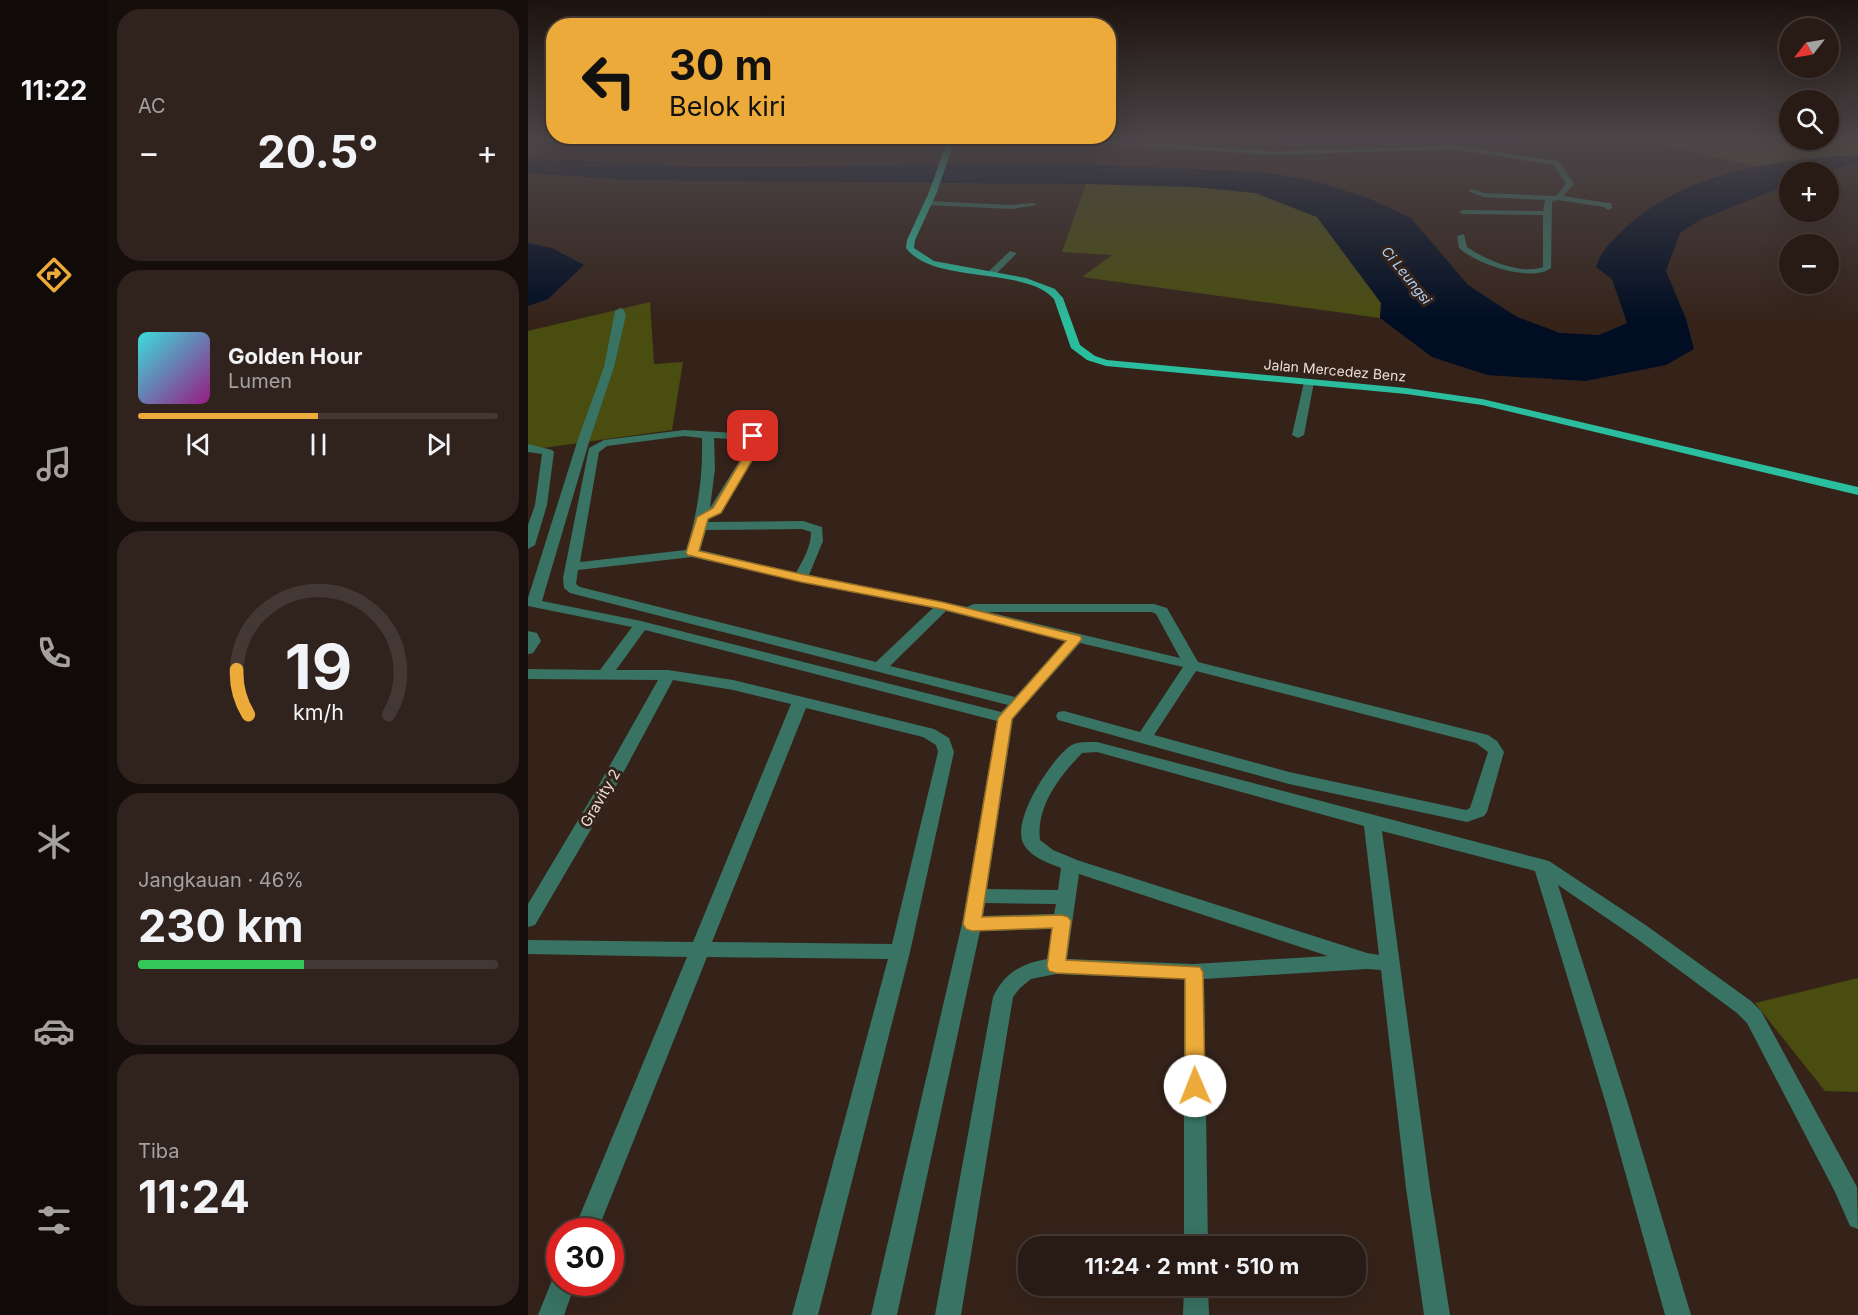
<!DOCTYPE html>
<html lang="id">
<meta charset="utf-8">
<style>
body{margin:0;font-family:Inter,sans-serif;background:#30231d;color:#f1f3f6;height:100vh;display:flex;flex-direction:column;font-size:22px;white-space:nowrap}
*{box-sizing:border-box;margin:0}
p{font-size:20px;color:#a5a1a0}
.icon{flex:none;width:33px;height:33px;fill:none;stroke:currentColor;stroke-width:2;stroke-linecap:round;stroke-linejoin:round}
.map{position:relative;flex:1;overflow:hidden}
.sheet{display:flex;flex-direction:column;gap:9px;padding:9px;background:#160e0b;width:420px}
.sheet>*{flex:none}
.hud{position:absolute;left:18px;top:18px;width:570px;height:126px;border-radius:24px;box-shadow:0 6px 24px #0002,0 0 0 2px #443834;background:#ebaa39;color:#111;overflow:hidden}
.needle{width:39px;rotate:239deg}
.fabs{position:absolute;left:1251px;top:18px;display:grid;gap:12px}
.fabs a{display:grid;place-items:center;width:60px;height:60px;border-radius:50%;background:#281a14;box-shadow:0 6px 24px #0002,0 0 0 2px #443834;font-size:30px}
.speed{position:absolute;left:18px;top:1218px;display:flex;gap:12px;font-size:30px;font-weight:700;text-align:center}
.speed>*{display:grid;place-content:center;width:78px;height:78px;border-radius:50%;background:#281a14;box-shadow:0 6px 24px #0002,0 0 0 2px #443834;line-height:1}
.speed .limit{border:9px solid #d22;background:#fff;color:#111}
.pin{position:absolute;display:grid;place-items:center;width:51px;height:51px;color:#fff;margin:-26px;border-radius:12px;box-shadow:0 3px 9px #0006}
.me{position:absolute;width:66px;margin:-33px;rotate:359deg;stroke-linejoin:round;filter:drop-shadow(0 0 4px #0008)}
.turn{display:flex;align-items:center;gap:21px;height:126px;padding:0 24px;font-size:27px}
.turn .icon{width:78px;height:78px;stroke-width:2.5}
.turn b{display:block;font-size:42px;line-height:51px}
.big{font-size:45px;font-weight:700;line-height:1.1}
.sheet .tile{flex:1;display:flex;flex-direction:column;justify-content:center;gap:9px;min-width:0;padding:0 21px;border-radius:24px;background:#30231d}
.sheet .dial{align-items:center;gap:0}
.dial svg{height:156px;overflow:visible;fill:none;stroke:#443834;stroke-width:7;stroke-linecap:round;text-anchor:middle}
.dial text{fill:#f1f3f6;stroke:none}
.song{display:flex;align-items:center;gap:18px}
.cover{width:72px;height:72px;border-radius:9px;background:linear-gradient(135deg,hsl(180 70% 55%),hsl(310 70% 35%))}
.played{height:6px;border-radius:3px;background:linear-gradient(90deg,#ebaa39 50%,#443834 50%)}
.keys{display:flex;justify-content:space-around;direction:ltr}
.heat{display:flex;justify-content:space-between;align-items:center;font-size:33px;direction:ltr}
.charge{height:9px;border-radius:4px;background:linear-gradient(90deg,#34c759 46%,#443834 0)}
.trip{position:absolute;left:490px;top:1236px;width:348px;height:60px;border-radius:24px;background:#281a14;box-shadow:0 6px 24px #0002,0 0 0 2px #443834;font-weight:700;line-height:60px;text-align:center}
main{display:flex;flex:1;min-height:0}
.tab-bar{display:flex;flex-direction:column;width:108px;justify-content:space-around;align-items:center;background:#100a08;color:#a5a1a0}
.tab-bar .icon{width:42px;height:42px}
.tab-bar .selected{color:#ebaa39}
.tab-bar b{font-size:27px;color:#f1f3f6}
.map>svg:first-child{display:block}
.green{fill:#494d0f}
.forest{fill:#54570f}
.water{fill:#000d22}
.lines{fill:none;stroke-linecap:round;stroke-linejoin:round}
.minor{fill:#387363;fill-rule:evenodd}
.major{fill:#2abe9e;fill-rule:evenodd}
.route{fill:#ebaa39;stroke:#996e25;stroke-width:1.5}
.labels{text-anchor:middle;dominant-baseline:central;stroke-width:6;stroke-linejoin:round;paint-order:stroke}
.far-water-label{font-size:14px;font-style:italic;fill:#aad4fc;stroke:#35231a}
.far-street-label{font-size:14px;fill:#eaded8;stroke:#35231a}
.street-label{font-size:15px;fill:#eaded8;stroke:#35231a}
</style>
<main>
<nav class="tab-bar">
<b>11:22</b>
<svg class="icon selected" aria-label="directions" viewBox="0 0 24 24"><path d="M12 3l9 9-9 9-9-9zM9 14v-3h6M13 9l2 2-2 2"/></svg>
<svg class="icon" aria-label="music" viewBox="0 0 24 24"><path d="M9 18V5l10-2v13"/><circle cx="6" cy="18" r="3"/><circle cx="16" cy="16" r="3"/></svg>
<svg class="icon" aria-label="phone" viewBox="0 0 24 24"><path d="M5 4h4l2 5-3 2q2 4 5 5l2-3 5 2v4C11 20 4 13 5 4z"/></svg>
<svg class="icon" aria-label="climate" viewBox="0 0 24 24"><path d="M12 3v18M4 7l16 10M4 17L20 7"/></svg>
<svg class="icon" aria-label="car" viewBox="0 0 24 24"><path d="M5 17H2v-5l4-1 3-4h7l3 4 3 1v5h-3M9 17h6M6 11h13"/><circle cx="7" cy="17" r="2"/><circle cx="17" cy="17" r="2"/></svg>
<svg class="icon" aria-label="filters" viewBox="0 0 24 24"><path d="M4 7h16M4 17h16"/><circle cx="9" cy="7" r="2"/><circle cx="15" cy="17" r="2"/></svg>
</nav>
<section class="sheet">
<div class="tile"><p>AC</p>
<div class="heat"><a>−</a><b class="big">20.5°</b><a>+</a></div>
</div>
<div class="tile">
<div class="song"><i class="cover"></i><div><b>Golden Hour</b><p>Lumen</p></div></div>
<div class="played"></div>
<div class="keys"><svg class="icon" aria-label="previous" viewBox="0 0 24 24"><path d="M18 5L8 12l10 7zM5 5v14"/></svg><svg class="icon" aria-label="pause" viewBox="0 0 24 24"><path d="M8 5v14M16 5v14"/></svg><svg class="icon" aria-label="next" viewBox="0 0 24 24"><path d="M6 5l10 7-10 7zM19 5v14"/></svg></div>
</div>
<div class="tile dial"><svg viewBox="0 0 100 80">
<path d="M14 69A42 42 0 1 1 86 69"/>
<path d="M14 69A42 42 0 0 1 8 46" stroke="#ebaa39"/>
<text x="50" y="56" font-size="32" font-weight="700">19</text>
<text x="50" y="72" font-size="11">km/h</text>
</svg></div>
<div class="tile"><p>Jangkauan · 46%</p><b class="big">230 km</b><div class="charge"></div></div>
<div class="tile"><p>Tiba</p><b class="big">11:24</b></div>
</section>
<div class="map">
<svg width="1330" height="1315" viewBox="0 0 1330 1315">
<rect width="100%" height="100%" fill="#35231a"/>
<!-- green -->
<g class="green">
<path d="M 558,184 L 667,187 L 727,193 L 789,217 L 853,303 L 852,318 L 554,277 L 584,255 L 534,252 Z"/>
<path d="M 122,302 L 126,364 L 155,362 L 144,430 L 0,450 L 0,331 Z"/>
<path d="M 1330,978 L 1330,1092 L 1297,1091 L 1227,1003 Z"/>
</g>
<!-- forest -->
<path class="forest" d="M 1131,139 L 1330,139 L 1330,155 L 1270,159 L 1228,166 L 1134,145 Z"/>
<!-- water -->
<g class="water">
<path d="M 1330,155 L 1330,163 L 1295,172 L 1262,172 L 1261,184 L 1172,220 L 1152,233 L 1138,271 L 1158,319 L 1166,349 L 1138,365 L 1057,381 L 959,375 L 904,357 L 852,318 L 853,303 L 789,217 L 727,193 L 667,187 L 558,184 L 100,180 L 0,173 L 0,158 L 180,167 L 528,163 L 735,172 L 786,181 L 840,198 L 883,218 L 940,285 L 989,317 L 1032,333 L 1071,335 L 1099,323 L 1084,279 L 1068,267 C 1073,251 1082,243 1094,231 C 1157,170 1247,161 1330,155 Z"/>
<path d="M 0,243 L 24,248 L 56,265 L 20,299 L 0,306 Z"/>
</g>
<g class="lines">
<!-- minor -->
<g class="minor">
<path d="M 501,139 L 547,139 L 746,151 L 899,147 L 922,145 L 925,143 L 923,139 L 930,139 L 932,143 L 930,146 L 1031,161 L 1046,184 L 1035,196 L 1080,203 L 1083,203 L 1084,208 L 1080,210 L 1076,207 L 1030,200 L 1024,202 L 1023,268 C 1003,283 948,264 931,248 L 929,236 L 936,234 L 939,247 C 958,260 992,275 1015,267 L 1015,215 L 935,214 L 931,212 L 935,210 L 1015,211 L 1017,200 L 955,197 L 940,191 L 944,189 L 956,193 L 1028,196 L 1038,184 L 1026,165 L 924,149 L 746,155 Z"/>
<path d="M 1084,139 L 1091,139 L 1092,143 L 1087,144 Z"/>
<path d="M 400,201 L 484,205 L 505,203 L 509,205 L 484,209 L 397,205 L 396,203 Z"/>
<path d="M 482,251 L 489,253 L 466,276 L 460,276 L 460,272 Z"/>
<path d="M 92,308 L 95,309 L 98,315 L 86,367 L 62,439 L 14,601 L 113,621 L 473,712 L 480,705 L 42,593 L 36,588 L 35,578 L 61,448 L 76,440 L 156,430 L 224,434 L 230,437 L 232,447 L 193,513 L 181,519 L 180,522 L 275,521 L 294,527 L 295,541 L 281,575 L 439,607 L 446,604 L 626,604 L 639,608 L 670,662 L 960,735 L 969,741 L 976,752 L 959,812 L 956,816 L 939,822 L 761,784 L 530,720 L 528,716 L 530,712 L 536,711 L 612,732 L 655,667 L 552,643 L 485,719 L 459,889 L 530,890 L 533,868 C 520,863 502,857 495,843 C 484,819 523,760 542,746 C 549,741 561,742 569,742 L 1021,861 L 1119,926 L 1223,1001 L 1233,1011 L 1329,1187 L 1330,1229 L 1322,1226 L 1307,1192 L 1219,1023 L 1209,1013 L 1105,936 L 1030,885 L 1100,1104 L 1163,1315 L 1137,1315 L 1078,1104 L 1007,871 L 854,831 L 902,1188 L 922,1315 L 896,1315 L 878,1188 L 853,970 L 839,969 L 676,979 L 680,1246 L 656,1246 L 656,979 L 528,974 L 503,979 L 492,988 L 485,997 L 433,1315 L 407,1315 L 465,997 C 477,973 492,964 519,959 L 524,929 L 452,931 L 369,1315 L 343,1315 L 434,924 L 469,721 L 117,630 L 88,670 L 140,670 L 205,680 L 406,729 L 421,738 L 426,752 L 382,952 L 290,1315 L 264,1315 L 360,959 L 179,957 L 69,1232 L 45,1232 L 159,957 L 0,954 L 0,940 L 165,942 L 263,704 L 205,690 L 145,680 L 86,790 L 7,925 L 0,927 L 0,904 L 68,790 L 130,680 L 0,679 L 0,669 L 72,670 L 104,627 L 0,606 L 0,598 L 50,439 L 76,367 L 87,311 ZM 156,436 L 174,438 C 175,477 170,512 158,550 L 52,562 L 71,452 L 79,446 ZM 186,438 L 219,440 L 220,447 L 182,508 L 187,469 ZM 274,529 L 283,532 C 283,547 275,560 268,573 L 172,550 L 178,530 ZM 164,557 L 273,582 L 405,608 L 348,662 L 52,587 L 48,584 L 50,570 ZM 418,611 L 538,640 L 487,697 L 362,666 ZM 460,612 L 624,612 L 628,614 L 652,658 ZM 668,671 L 948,743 L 960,752 L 942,808 L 938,810 L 761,772 L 626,735 ZM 278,708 L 395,737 L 408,745 L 410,752 L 364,944 L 184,942 ZM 569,752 L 836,826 L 851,955 L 839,953 L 549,860 L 525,850 L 512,840 C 508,806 532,776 554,753 ZM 551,874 L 800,956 L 666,964 L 539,959 ZM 457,903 L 528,904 L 526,914 L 455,916 Z"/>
<path d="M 781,379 L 786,382 L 776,435 L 770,438 L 764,435 L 776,382 Z"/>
<path d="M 0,444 L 24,450 L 26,452 L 19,505 L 7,545 L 0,549 L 0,525 L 7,505 L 14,454 L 0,452 Z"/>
<path d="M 0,631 L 9,633 L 13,641 L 5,653 L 0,654 Z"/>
<path d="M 32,1272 L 32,1282 L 48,1282 L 36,1315 L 10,1315 L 27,1273 Z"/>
<path d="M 656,1286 L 680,1286 L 681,1315 L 655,1315 Z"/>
</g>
<!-- major -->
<g class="major">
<path d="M 0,139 L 45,139 L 0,142 Z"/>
<path d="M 420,139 L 427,139 L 409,192 L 387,240 L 386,248 L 406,261 L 498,278 L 527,289 L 535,298 L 552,345 L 567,356 L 579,360 L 878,388 L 954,399 L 1330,487 L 1330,495 L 954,405 L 878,394 L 578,366 L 559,360 L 543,348 L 526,299 C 498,266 406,285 378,248 L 379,240 L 401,192 Z"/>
</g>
</g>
<!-- sky -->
<linearGradient id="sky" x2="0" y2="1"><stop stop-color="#1d130e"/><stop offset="0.43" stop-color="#4b4549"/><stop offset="1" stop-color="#4b4549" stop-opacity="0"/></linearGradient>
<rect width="1330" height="323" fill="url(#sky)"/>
<!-- route -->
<path class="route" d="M 225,433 L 230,436 L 232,447 L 193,513 L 180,519 L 171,551 L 273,574 L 414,602 L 552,636 L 554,639 L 484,719 L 454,917 L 534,915 L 540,917 L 543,921 L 538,960 L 672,967 L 675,972 L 677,1086 L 674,1092 L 667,1095 L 660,1092 L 657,1086 L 657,979 L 528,973 L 521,971 L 519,966 L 524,928 L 444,931 L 438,929 L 435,924 L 470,718 L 538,641 L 414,609 L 273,582 L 160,555 L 158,553 L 169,517 L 185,508 L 221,447 L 219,436 Z"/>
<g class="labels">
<!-- far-water labels -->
<g class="far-water-label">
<text transform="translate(879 275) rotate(51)">Ci Leungsi</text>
</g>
<!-- far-street labels -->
<g class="far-street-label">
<text transform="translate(807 370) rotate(5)">Jalan Mercedez Benz</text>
</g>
<!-- street labels -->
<g class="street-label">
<text transform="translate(72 798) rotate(-60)">Gravity 2</text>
</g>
</g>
</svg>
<div class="fabs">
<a><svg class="needle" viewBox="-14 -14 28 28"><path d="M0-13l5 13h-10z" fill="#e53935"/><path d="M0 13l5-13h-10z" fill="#a5a1a0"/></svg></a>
<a><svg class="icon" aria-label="search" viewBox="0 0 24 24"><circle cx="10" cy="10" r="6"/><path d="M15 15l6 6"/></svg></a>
<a>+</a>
<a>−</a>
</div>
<div class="speed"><div class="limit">30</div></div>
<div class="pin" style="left:225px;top:436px;background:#d93025"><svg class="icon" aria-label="arrive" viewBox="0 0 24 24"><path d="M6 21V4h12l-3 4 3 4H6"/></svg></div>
<svg class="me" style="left:667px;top:1086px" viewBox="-20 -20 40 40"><circle r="19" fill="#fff"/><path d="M0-13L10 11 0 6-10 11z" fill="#ebaa39"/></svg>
<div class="trip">11:24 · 2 mnt · 510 m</div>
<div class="hud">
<div class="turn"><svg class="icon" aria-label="left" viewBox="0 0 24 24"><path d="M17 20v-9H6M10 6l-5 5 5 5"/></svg><div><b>30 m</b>Belok kiri</div></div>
</div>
</div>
</main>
